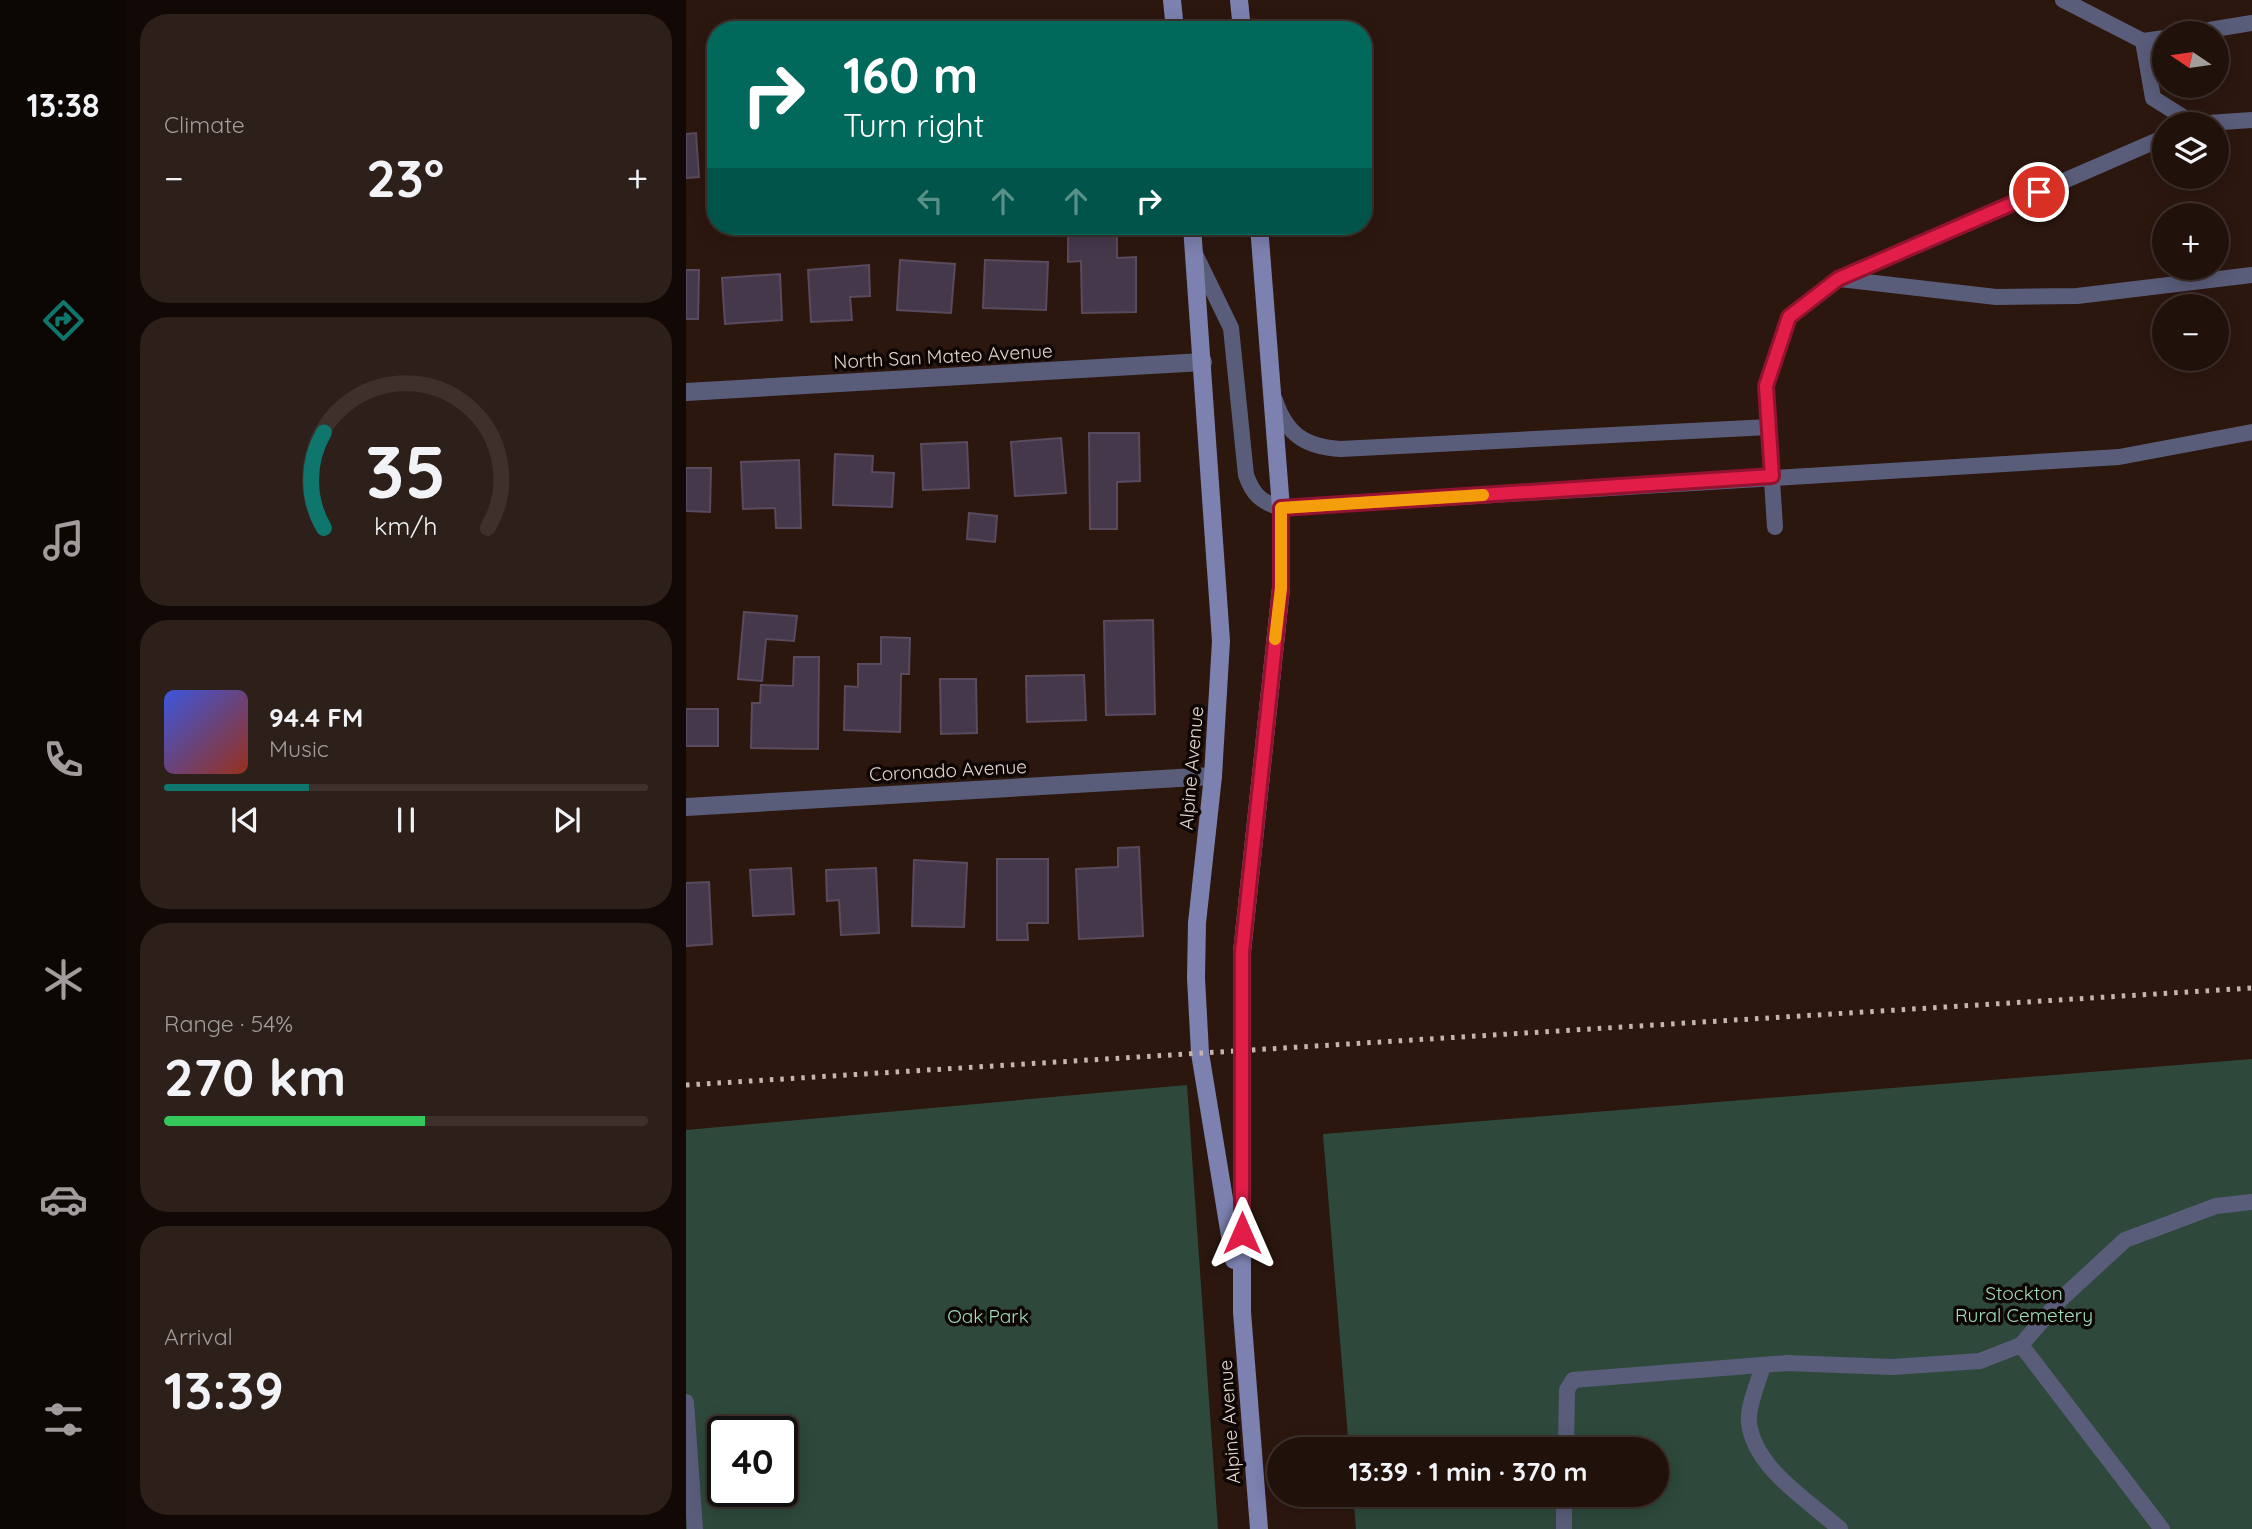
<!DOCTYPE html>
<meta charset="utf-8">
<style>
body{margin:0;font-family:Quicksand,sans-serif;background:#2d1f19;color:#f1f3f6;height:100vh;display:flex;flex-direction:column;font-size:26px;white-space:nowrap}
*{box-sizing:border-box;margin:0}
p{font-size:23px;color:#a29d9d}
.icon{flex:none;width:38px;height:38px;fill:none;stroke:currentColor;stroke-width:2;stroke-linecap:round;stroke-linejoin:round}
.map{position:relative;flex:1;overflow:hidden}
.panel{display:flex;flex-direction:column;gap:14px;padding:14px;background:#120906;width:560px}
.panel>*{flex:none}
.hud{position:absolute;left:21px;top:21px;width:665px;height:214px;border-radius:28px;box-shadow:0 4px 18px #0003,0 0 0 2px #3e312c;background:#00695c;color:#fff;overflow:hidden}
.needle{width:46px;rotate:283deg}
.buttons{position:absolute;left:1466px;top:21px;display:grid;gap:14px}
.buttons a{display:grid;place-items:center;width:77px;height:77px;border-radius:50%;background:#21110b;box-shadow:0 4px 18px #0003,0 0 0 2px #3e312c;font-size:35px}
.speed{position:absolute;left:21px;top:1416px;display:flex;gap:14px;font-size:35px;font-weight:700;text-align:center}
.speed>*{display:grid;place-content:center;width:91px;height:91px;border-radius:50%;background:#21110b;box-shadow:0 4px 18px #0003,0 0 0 2px #3e312c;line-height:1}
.speed .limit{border:4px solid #111;border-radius:10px;background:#fff;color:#111}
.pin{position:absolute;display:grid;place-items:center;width:60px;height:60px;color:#fff;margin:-30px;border:4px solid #fff;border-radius:50%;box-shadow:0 2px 7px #0007}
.me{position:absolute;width:77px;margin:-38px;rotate:0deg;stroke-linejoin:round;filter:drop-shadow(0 0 5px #0008)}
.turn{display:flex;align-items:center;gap:24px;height:147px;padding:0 21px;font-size:32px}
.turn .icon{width:91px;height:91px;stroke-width:2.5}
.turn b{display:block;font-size:49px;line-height:60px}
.lanes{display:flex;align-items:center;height:66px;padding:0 21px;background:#0003;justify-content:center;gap:35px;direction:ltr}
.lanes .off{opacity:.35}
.big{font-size:52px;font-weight:800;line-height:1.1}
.panel .widget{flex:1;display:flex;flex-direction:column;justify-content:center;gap:10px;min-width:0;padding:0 24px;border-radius:28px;background:#2d1f19}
.panel .dial{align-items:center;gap:0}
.dial svg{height:182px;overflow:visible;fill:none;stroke:#3e312c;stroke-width:7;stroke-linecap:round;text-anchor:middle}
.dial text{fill:#f1f3f6;stroke:none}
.song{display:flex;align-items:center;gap:21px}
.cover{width:84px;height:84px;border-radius:10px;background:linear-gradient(135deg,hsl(230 70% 55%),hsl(10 70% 35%))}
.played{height:7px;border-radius:4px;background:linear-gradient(90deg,#0f766e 30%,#3e312c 30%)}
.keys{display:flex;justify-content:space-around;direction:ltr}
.heat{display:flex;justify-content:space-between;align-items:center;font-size:38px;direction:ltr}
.charge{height:10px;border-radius:5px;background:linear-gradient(90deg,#34c759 54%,#3e312c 0)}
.trip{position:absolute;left:581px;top:1437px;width:402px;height:70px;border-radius:35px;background:#21110b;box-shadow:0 4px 18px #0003,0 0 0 2px #3e312c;font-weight:800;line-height:70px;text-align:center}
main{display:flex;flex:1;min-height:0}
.dock{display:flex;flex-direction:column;width:126px;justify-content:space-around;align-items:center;background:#0d0704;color:#a29d9d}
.dock .icon{width:49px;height:49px}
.dock .on{color:#0f766e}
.dock b{font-size:32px;color:#f1f3f6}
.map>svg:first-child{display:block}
.green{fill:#2e493c;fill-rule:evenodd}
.building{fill:#46384b;stroke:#594a5e;stroke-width:2}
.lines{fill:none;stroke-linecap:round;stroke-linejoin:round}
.lane{stroke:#5a5d7a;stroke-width:16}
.street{stroke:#5a5d7a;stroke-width:18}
.secondary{stroke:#7c81af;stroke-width:18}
.rail{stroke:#c6b6b0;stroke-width:5;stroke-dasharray:3.5 7;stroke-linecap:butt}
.route-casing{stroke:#92132f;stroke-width:18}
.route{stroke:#e11d48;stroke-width:12}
.slow{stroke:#f59e0b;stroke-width:12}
.labels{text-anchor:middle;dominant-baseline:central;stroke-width:7;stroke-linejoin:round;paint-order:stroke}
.street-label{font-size:19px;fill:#e4d5cf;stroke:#0e0603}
.park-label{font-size:19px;fill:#a1dec1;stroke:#0e0603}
</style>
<main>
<nav class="dock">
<b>13:38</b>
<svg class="icon on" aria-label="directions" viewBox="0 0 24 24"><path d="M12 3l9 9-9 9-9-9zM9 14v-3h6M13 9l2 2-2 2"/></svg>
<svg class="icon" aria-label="music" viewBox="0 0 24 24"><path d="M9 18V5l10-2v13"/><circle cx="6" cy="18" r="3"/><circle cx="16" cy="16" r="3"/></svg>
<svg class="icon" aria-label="phone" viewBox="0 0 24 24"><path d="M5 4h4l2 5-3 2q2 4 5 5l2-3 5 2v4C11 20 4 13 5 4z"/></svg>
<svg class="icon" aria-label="climate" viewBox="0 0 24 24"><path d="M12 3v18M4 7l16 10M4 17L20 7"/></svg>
<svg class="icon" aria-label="car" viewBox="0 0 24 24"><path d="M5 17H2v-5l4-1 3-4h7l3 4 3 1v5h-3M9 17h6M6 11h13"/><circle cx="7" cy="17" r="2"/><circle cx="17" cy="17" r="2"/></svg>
<svg class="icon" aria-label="filters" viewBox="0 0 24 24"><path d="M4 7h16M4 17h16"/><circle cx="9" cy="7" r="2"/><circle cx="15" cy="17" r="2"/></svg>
</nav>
<section class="panel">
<div class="widget"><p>Climate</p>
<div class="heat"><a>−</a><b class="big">23°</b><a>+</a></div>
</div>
<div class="widget dial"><svg viewBox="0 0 100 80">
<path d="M14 69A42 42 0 1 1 86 69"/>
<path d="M14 69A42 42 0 0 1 14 27" stroke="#0f766e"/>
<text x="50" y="56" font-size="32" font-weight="700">35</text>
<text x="50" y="72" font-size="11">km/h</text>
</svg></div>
<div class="widget">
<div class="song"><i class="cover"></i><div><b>94.4 FM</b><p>Music</p></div></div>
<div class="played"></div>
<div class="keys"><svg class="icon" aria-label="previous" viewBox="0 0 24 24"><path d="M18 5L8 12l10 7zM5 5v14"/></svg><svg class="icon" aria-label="pause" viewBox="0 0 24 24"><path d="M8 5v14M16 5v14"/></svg><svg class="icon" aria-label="next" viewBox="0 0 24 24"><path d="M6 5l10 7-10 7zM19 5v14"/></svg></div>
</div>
<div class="widget"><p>Range · 54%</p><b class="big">270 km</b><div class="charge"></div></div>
<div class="widget"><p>Arrival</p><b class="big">13:39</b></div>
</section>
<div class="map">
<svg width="1566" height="1529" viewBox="0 0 1566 1529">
<rect width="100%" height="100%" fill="#2c170f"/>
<!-- green -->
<g class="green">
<path d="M 1566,1059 L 1566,1529 L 670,1529 L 667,1495 L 971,1494 L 971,1449 L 663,1449 L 637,1134 Z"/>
<path d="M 501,1085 L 532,1529 L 0,1529 L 0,1130 ZM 37,1432 L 96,1432 L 96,1491 L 37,1491 Z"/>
</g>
<!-- building -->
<g class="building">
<path d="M 375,26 L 427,27 L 427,30 L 375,30 Z"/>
<path d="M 24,52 L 30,53 L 30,102 L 23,102 Z"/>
<path d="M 10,133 L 13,177 L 0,178 L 0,134 Z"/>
<path d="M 382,226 L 431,226 L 431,258 L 450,257 L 450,312 L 396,313 L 395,261 L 382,262 Z"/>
<path d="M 214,260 L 269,264 L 265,313 L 211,310 Z"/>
<path d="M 299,260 L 362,262 L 360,310 L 297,308 Z"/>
<path d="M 183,265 L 184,296 L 164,297 L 166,320 L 125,322 L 122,270 Z"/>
<path d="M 0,270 L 13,270 L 12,319 L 0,319 Z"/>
<path d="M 94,274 L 96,320 L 39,324 L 36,278 Z"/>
<path d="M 403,433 L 453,433 L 454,481 L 431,482 L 431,529 L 404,529 Z"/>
<path d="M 375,438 L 380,493 L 329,496 L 325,442 Z"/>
<path d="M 281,442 L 283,488 L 237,490 L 235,444 Z"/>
<path d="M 149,454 L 187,456 L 186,472 L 208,473 L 206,507 L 147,505 Z"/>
<path d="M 113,460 L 115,528 L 90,528 L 89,508 L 57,509 L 55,462 Z"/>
<path d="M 0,468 L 25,468 L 24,512 L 0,511 Z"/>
<path d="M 283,513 L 311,516 L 309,542 L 281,539 Z"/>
<path d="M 58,612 L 111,616 L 108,641 L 80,639 L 76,681 L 52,679 Z"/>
<path d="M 467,620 L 469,714 L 420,715 L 418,621 Z"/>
<path d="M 195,637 L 224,638 L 223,674 L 215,674 L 214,732 L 158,730 L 159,686 L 172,687 L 172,664 L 195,664 Z"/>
<path d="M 108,657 L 133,657 L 132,749 L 65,748 L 66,703 L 74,703 L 75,685 L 107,686 Z"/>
<path d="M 398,675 L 400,720 L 341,722 L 340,676 Z"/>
<path d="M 254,679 L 290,679 L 291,733 L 255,734 Z"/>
<rect x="0" y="709" width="32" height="37"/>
<path d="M 453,847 L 457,936 L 393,939 L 390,869 L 432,867 L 432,848 Z"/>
<path d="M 311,859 L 362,859 L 362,923 L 341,923 L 342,940 L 311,940 Z"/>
<path d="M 228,860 L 281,863 L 278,927 L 226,926 Z"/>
<path d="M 105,868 L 108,914 L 67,916 L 64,870 Z"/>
<path d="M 190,868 L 193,933 L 155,935 L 153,900 L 141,901 L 140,870 Z"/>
<path d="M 23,882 L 26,944 L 0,946 L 0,883 Z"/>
</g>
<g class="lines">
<!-- lane -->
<g class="lane">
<path d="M 1377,0 L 1457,41 L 1467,98 L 1508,124"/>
<path d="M 1505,33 L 1566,23"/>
<path d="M 1457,41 L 1479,38"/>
<path d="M 1508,124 L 1566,120"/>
<path d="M 509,254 L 545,328 L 560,475 C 567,495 575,502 595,508 L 1433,457 L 1566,432"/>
<path d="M 1154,279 L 1310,297 L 1391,296 L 1566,275"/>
<path d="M 589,400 C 600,434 619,447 655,449 L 1083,427"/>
<path d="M 1089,527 L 1080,386 L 1103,317 L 1152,279 L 1479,137"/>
<path d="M 1335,1345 L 1476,1529"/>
<path d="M 1077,1365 C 1073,1381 1061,1407 1063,1423 C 1069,1469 1122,1500 1154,1529"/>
<path d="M 0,1402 L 9,1529"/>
<path d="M 880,1449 L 881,1390 L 887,1380 L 1101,1363 L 1207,1367 L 1294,1361 L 1335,1345 L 1375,1299 L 1439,1240 L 1530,1206 L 1566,1202"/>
<path d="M 878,1529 L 878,1494"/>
</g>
<!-- street -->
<g class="street">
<path d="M 0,392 L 517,362"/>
<path d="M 0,807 L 527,776"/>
</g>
<!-- secondary -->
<g class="secondary">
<path d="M 486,0 L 489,30"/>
<path d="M 553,0 L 556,30"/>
<path d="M 506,226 L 535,641 L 527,776 L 511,923 L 510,978 L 514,1053 L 548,1260"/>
<path d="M 573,1529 L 556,1312 L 556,952 L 595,588 L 595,508 L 573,226"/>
</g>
<!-- rail -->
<path class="rail" d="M 0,1085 L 1566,988"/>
</g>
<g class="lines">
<defs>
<path id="route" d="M 556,1233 L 556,952 L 595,588 L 595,508 L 1086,476 L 1080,386 L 1103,317 L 1152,279 L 1353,192"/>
</defs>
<!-- route casing -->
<use href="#route" class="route-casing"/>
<!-- route -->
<use href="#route" class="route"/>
<!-- slow -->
<path class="slow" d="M 589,639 L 595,588 L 595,508 L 797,495"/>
</g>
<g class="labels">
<!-- street labels -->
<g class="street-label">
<text transform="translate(257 356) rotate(-3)">North San Mateo Avenue</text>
<text transform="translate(505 768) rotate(-85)">Alpine Avenue</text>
<text transform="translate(262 770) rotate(-3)">Coronado Avenue</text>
<text transform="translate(543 1422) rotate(-94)">Alpine Avenue</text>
</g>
<!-- park labels -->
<g class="park-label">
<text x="1338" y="1293">Stockton<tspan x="1338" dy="22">Rural Cemetery</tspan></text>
<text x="302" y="1316">Oak Park</text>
</g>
</g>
</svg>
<div class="buttons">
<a><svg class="needle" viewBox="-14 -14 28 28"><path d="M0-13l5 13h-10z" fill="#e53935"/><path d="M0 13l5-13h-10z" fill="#a29d9d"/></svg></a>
<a><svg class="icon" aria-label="layers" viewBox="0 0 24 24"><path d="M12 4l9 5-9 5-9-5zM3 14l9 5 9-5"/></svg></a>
<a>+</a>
<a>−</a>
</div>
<div class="speed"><div class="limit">40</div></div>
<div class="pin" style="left:1353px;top:192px;background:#d93025"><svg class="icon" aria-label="arrive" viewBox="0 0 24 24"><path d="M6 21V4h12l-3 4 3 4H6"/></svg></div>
<svg class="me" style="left:556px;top:1233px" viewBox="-20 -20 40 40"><path d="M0-17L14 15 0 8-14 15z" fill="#e11d48" stroke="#fff" stroke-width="4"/></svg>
<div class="trip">13:39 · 1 min · 370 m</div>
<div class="hud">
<div class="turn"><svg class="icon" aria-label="right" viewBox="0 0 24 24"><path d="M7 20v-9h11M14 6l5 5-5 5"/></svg><div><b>160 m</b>Turn right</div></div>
<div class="lanes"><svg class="icon off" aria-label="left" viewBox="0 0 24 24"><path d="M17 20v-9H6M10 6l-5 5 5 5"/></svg><svg class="icon off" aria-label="ahead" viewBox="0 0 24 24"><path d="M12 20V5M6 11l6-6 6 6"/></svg><svg class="icon off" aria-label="ahead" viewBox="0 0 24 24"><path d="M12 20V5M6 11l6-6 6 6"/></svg><svg class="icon" aria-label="right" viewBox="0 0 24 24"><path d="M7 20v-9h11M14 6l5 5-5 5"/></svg></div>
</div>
</div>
</main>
